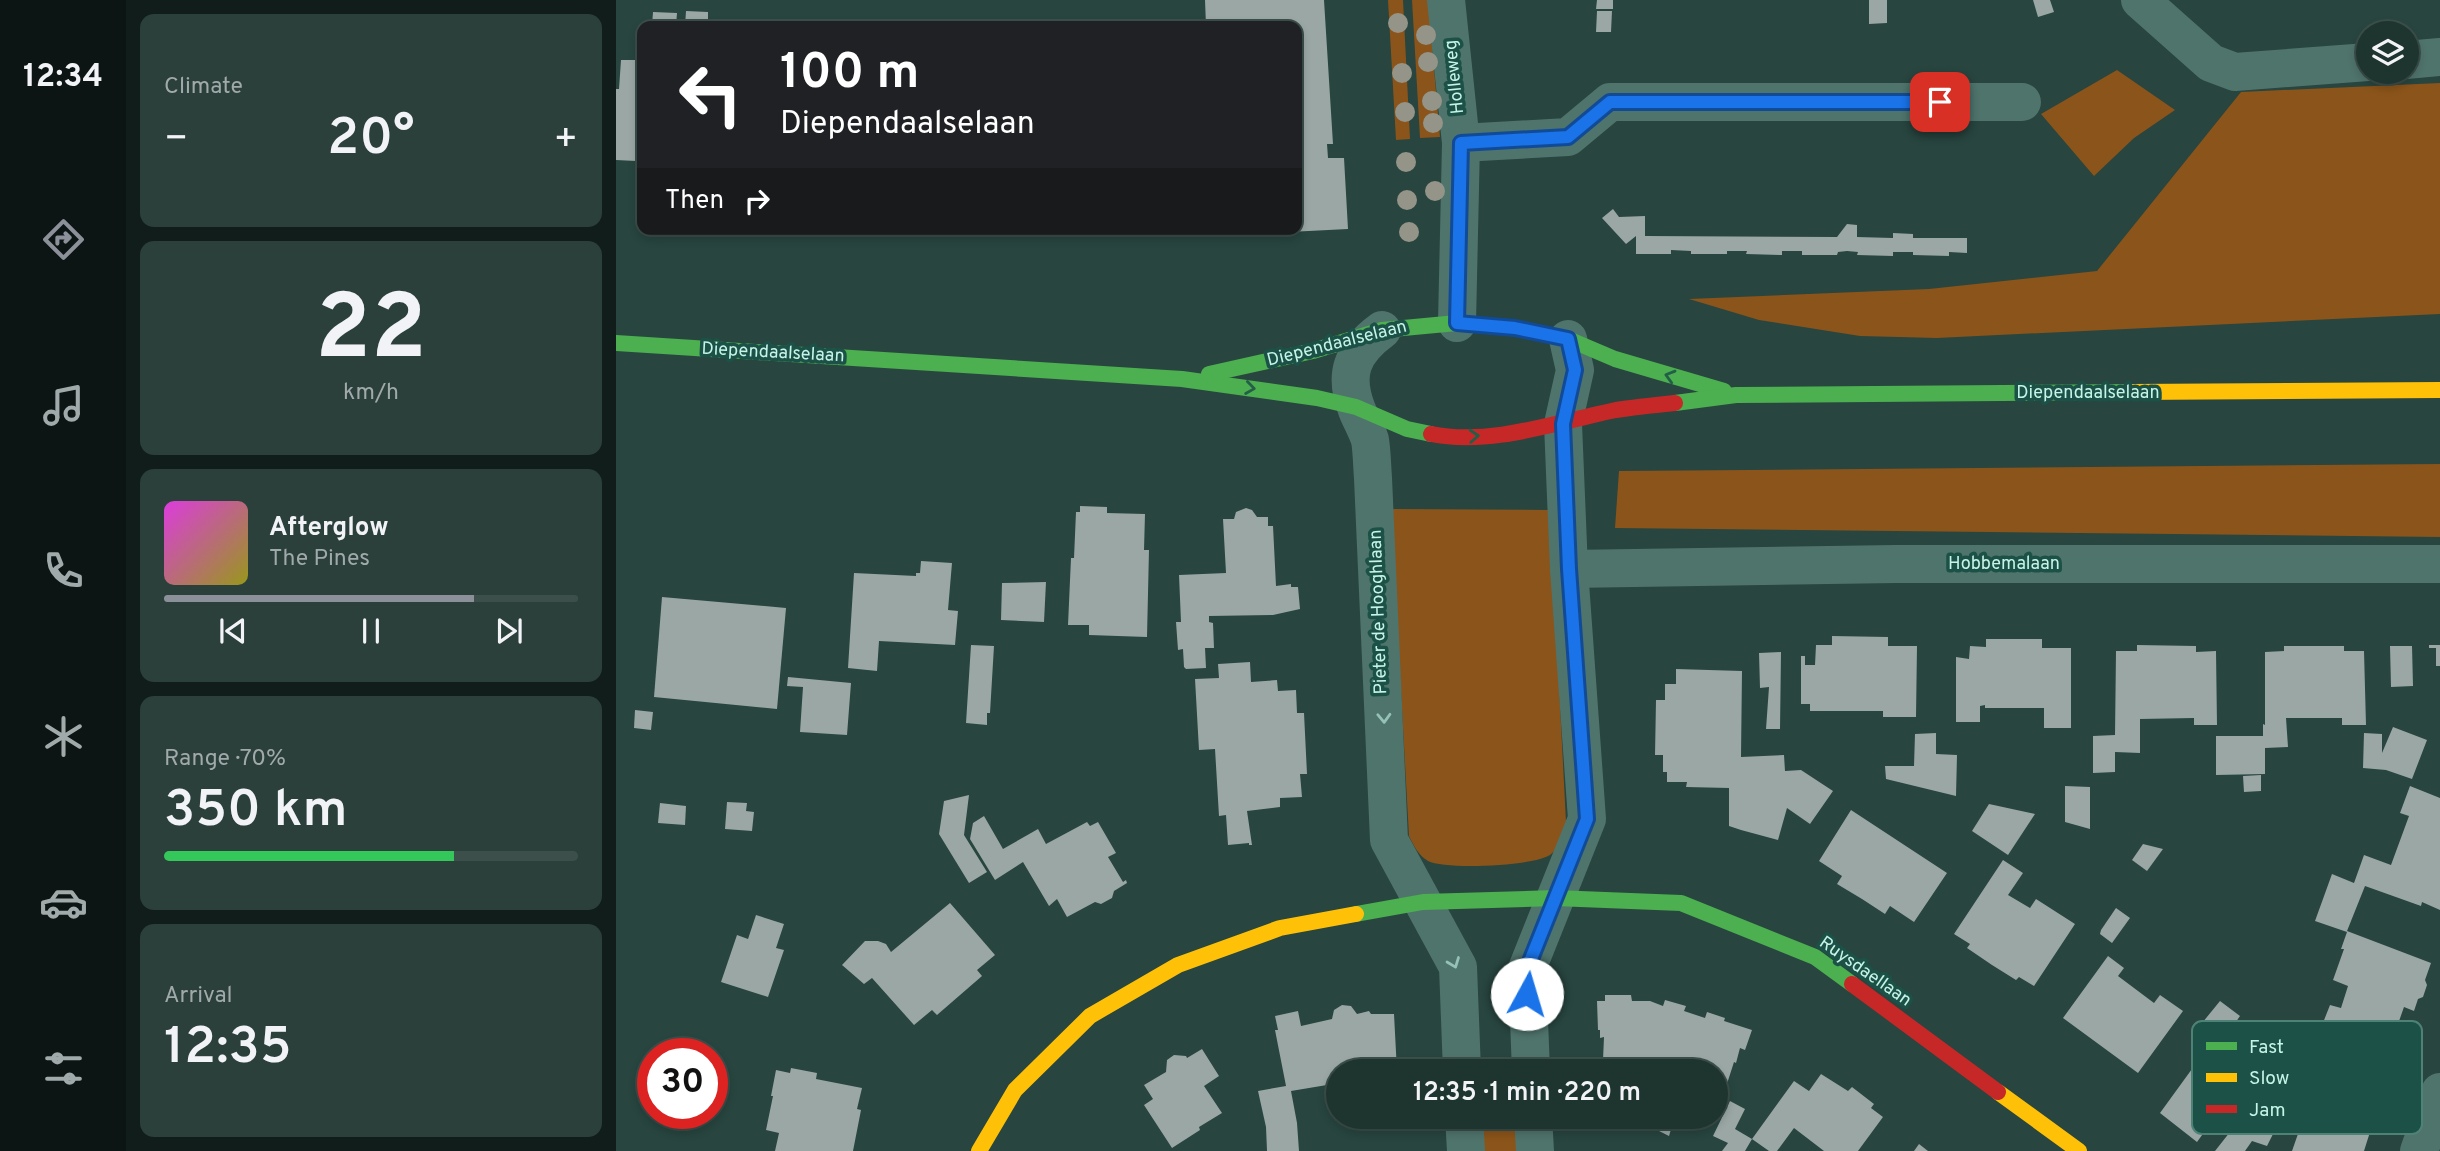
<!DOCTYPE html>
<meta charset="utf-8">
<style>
body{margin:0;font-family:Overpass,sans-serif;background:#2b3f3b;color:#f1f3f6;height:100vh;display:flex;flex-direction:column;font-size:26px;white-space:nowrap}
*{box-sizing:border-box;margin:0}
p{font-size:23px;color:#a1aaaa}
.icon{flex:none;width:38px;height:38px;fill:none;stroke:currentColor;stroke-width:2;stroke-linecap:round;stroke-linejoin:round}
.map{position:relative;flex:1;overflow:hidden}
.details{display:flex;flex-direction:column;gap:14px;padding:14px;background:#101d1a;width:490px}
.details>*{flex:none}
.guide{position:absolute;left:21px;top:21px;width:665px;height:214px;border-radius:14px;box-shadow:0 4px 10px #0003,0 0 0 2px #3c4f4b;background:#202124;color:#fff;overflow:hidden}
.tools{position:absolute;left:1740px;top:21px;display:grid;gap:14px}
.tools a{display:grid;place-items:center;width:63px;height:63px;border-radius:50%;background:#1e342f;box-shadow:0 4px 10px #0003,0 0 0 2px #3c4f4b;font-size:35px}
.speed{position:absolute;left:21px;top:1038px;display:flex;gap:14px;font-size:35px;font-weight:700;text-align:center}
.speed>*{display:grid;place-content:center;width:91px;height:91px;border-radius:50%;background:#1e342f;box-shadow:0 4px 10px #0003,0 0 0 2px #3c4f4b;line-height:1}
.speed .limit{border:10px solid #d22;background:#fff;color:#111}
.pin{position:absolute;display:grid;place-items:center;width:60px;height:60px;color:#fff;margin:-30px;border-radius:14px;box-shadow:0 4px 10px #0006}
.me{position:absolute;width:77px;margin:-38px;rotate:6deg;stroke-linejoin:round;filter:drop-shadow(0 0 5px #0008)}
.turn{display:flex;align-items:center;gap:24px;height:147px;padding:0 28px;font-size:32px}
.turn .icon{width:91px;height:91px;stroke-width:2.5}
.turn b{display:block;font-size:49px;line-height:60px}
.then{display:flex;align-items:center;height:66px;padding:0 28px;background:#0003;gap:14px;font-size:26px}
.big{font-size:52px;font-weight:600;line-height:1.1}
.details .card{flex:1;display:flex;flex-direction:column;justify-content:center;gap:10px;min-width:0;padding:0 24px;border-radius:14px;background:#2b3f3b}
.details .dial{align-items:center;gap:0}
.dial b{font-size:91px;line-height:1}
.song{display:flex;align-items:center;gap:21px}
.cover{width:84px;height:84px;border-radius:10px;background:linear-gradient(135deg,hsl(300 70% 55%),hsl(60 70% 35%))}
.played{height:7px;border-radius:4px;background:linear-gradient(90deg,#8c9099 75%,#3c4f4b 75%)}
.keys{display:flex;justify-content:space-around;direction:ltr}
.heat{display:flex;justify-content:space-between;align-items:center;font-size:38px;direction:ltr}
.charge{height:10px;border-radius:5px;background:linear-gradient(90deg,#34c759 70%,#3c4f4b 0)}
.trip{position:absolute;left:710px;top:1059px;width:402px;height:70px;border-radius:35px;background:#1e342f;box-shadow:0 4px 10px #0003,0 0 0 2px #3c4f4b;font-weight:600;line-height:70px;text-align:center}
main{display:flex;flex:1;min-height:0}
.tabs{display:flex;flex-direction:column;width:126px;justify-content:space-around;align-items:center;background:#0c1513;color:#a1aaaa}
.tabs .icon{width:49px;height:49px}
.tabs .on{color:#8c9099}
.tabs b{font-size:32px;color:#f1f3f6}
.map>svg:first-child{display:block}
.green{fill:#8b541a}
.building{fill:#9aa7a5}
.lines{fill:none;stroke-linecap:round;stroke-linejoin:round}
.street{stroke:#4f746c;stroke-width:38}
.fast{stroke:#4caf50;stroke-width:16}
.slow{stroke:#ffc107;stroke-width:16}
.jam{stroke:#c62828;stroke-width:16}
.tree{fill:#959488}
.oneway{stroke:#235f48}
.oneway2{stroke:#96c1b6}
.route-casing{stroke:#114b97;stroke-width:18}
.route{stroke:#1a73e8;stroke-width:12}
.labels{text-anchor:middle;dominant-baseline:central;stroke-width:7;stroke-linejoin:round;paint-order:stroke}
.street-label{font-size:18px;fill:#c6f4e8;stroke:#1c5147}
.key{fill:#1c5147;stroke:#4f8277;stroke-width:2}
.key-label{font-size:19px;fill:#c6f4e8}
</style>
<main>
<nav class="tabs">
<b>12:34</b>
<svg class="icon on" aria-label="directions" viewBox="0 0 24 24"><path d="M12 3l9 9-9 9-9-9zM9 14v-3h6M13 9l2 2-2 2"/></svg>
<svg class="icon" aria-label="music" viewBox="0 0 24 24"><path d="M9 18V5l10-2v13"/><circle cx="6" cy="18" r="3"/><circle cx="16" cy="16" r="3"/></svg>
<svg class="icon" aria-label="phone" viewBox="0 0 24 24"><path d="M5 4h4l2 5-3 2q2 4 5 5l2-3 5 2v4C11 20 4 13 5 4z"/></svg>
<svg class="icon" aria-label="climate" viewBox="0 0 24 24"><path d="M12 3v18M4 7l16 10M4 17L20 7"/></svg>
<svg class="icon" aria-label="car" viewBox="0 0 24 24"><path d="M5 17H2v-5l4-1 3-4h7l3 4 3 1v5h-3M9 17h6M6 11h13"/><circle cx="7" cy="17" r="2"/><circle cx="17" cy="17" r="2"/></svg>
<svg class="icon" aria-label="filters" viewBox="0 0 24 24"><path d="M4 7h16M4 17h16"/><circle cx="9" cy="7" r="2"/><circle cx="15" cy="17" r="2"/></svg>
</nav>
<section class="details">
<div class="card"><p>Climate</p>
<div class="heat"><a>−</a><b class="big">20°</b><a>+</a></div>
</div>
<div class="card dial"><b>22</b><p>km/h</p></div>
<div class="card">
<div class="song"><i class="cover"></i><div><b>Afterglow</b><p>The Pines</p></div></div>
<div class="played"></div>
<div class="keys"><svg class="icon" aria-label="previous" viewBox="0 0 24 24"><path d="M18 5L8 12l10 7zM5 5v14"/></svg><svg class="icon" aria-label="pause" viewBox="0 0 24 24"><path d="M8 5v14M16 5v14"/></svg><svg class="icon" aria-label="next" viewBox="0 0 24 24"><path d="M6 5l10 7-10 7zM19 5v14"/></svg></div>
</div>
<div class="card"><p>Range · 70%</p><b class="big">350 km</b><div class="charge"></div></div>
<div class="card"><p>Arrival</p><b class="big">12:35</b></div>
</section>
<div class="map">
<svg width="1824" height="1151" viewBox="0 0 1824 1151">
<rect width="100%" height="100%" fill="#28453f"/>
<!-- green -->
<g class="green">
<path d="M 772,0 L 787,0 L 794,139 L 780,140 Z"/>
<path d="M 796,0 L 812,0 L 824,137 L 804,138 Z"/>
<path d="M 1501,70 L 1559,110 L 1518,138 L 1478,176 L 1425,114 Z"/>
<path d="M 1824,83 L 1824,314 L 1321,338 L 1244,336 L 1143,320 L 1073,299 L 1313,289 L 1481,271 L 1625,92 Z"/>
<path d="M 1824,464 L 1824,537 L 999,528 L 1003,471 Z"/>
<path d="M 775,509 L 934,510 L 950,822 C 946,834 945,847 934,855 C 918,866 829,870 812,861 C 802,855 798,846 793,836 Z"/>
<path d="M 865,1117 L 902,1117 L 904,1151 L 867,1151 Z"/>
</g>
<!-- building -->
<g class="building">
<path d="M 589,0 L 708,0 L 717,144 L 711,144 L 712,158 L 728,158 L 732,229 L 673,232 L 672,229 L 681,229 L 681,26 L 590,26 Z"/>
<path d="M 981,0 L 997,0 L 997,9 L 980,9 Z"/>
<path d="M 1253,0 L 1271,0 L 1271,23 L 1253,24 Z"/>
<path d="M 1417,0 L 1434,0 L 1438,12 L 1422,17 Z"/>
<path d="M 70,11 L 92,12 L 92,24 L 98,26 L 69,26 Z"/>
<path d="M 981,11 L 996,11 L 995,32 L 980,32 Z"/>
<path d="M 37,12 L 61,13 L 60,26 L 36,26 Z"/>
<path d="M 5,60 L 20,60 L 20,69 L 26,70 L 20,161 L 0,160 L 0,89 L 3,89 Z"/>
<path d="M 997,209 L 1003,217 L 1029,216 L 1029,236 L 1221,237 L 1231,224 L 1241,225 L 1241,237 L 1277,238 L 1277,233 L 1297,234 L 1297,238 L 1351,238 L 1351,253 L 1333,252 L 1333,256 L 1297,255 L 1297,252 L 1277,252 L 1277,256 L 1241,255 L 1242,252 L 1231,251 L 1222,252 L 1221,255 L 1186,255 L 1186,251 L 1166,251 L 1166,255 L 1130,254 L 1131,251 L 1111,251 L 1111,254 L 1075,254 L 1075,251 L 1055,250 L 1055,254 L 1020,254 L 1020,236 L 1010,244 L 986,218 Z"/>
<path d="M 464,506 L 491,507 L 491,513 L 529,514 L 528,550 L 533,550 L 531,637 L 473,635 L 473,625 L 452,625 L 455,558 L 458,558 L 460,512 L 464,512 Z"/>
<path d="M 630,508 L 636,510 L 641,517 L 652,517 L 652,526 L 657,526 L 660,586 L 675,584 L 675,587 L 682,587 L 684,609 L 657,615 L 593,616 L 593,622 L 597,623 L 598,648 L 589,648 L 590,668 L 570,669 L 568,667 L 567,649 L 562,650 L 560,622 L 565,622 L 563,575 L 610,573 L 607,519 L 618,519 L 620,512 Z"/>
<path d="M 305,561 L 336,563 L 332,610 L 342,611 L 339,645 L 263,641 L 261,671 L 232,668 L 238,573 L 300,576 L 300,573 L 304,573 Z"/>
<path d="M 430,582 L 428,622 L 385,620 L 386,583 Z"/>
<path d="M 46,597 L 170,608 L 161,709 L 38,697 Z"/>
<path d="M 1216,636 L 1272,637 L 1272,646 L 1301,646 L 1300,717 L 1267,717 L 1267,711 L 1194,711 L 1194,704 L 1185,704 L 1185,656 L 1189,656 L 1189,665 L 1199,665 L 1200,645 L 1216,645 Z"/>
<path d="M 1370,639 L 1426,639 L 1426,648 L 1455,648 L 1455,728 L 1428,728 L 1428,708 L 1369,708 L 1369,705 L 1364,706 L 1364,722 L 1340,722 L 1340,657 L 1353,659 L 1354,646 L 1370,647 Z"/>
<path d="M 355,645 L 378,646 L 374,713 L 371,713 L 371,725 L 350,723 Z"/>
<path d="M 1521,645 L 1580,646 L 1580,652 L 1600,651 L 1601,725 L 1578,725 L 1578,718 L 1524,719 L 1524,753 L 1499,752 L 1499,772 L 1477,773 L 1477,736 L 1499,735 L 1500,651 L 1521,651 Z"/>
<path d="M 1813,645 L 1824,645 L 1824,666 L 1820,666 L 1820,648 L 1813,648 Z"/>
<path d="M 1668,646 L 1728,646 L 1728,651 L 1748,651 L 1750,725 L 1726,725 L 1726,718 L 1670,718 L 1672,747 L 1649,748 L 1649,774 L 1600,775 L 1600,736 L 1647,736 L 1647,724 L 1649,725 L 1649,652 L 1668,651 Z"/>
<path d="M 1774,646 L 1796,646 L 1797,686 L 1775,687 Z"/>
<path d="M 1165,652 L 1164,729 L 1150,729 L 1153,687 L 1144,688 L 1143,653 Z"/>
<path d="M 634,662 L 635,682 L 661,680 L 662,691 L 680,690 L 681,713 L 688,713 L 691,774 L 684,774 L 686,797 L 664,798 L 664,807 L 631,811 L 636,845 L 633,845 L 633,843 L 612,845 L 610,815 L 603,816 L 599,749 L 583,750 L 579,679 L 603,678 L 602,664 Z"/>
<path d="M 1060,669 L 1126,671 L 1125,757 L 1168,755 L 1169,771 L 1185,770 L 1217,791 L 1194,824 L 1171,808 L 1162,840 L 1125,830 L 1113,826 L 1113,788 L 1070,787 L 1071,782 L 1051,782 L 1051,772 L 1047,772 L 1047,755 L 1039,755 L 1040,700 L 1049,700 L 1049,684 L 1060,684 Z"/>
<path d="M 172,677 L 235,683 L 231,735 L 184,732 L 187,687 L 171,686 Z"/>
<path d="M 19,710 L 37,712 L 35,730 L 18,728 Z"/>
<path d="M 1777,727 L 1811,740 L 1796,779 L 1770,770 L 1747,768 L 1748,733 L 1766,734 L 1766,753 Z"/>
<path d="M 1320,733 L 1320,754 L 1341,755 L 1340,796 L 1270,779 L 1269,766 L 1298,766 L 1299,734 Z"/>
<path d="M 1645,775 L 1645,791 L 1628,792 L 1627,776 Z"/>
<path d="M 1449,786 L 1474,787 L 1474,829 L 1449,822 Z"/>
<path d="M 1794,786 L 1824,798 L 1824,910 L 1806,902 L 1805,906 L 1749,886 L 1731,931 L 1815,963 L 1809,980 L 1811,985 L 1807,997 L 1802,999 L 1798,1011 L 1788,1007 L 1782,1024 L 1784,1029 L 1779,1042 L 1775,1043 L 1769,1058 L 1750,1051 L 1748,1055 L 1701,1038 L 1714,1005 L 1725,1008 L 1732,986 L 1717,980 L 1728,949 L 1725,949 L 1731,932 L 1699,921 L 1716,874 L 1738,883 L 1748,855 L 1775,865 L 1793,816 L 1784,813 Z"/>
<path d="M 353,795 L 348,835 L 371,872 L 353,883 L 323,834 L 328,801 Z"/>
<path d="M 111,802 L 131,803 L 130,811 L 138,812 L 136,831 L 109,829 Z"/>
<path d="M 44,803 L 70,806 L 69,825 L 42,823 Z"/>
<path d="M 1373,804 L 1419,814 L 1392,855 L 1356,831 Z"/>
<path d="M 1235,810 L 1331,873 L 1298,922 L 1274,906 L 1269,914 L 1246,899 L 1221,884 L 1226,876 L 1203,861 Z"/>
<path d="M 368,816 L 387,849 L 422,829 L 430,844 L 471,822 L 474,826 L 482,822 L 500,853 L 492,857 L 507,882 L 510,880 L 511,883 L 498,891 L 496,898 L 485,904 L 479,902 L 451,917 L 441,899 L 433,906 L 407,862 L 379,880 L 354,839 L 357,823 Z"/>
<path d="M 1527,844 L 1547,849 L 1531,871 L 1516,860 Z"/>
<path d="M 1387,860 L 1407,873 L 1392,895 L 1414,908 L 1420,899 L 1459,924 L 1418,986 L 1403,977 L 1400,980 L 1376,965 L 1351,948 L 1354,944 L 1338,934 Z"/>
<path d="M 334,903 L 379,955 L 361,970 L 366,976 L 321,1015 L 316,1010 L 298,1025 L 256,978 L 248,984 L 226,965 L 249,941 L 262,941 L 270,944 L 275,952 Z"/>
<path d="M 1500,908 L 1514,918 L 1496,943 L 1484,934 L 1485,930 Z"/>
<path d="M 140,915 L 168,924 L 160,948 L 168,950 L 152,997 L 105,982 L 121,935 L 132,939 Z"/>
<path d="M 1492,956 L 1508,968 L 1502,976 L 1538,1003 L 1544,995 L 1567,1011 L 1522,1073 L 1447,1018 Z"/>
<path d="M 989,995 L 1015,995 L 1016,1001 L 1034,1001 L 1047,1006 L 1049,1000 L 1070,1006 L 1068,1011 L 1089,1018 L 1091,1012 L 1109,1018 L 1108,1021 L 1136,1030 L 1129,1050 L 1124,1048 L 1120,1063 L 1118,1062 L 1109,1090 L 1101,1088 L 1101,1071 L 1040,1071 L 1014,1064 L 1014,1060 L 987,1060 L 988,1037 L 984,1038 L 984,1030 L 982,1030 L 981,1001 L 989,1001 Z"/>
<path d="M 1604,1001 L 1624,1016 L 1604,1045 L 1618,1055 L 1603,1074 L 1621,1087 L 1581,1142 L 1544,1113 L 1597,1040 L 1582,1028 Z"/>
<path d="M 726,1005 L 735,1006 L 741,1014 L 753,1011 L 755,1014 L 778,1014 L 781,1071 L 723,1071 L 723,1083 L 675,1091 L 681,1123 L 683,1151 L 651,1151 L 650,1127 L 642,1091 L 670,1086 L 659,1030 L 662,1030 L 659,1016 L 682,1011 L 685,1026 L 716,1019 L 718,1010 Z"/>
<path d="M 1660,1022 L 1695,1035 L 1680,1078 L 1706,1087 L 1705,1093 L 1760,1113 L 1748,1151 L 1676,1151 L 1690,1111 L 1668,1103 L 1675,1082 L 1643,1070 Z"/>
<path d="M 586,1049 L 603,1076 L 588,1086 L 606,1113 L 583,1127 L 584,1130 L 556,1148 L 528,1105 L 537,1099 L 528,1085 L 550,1072 L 551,1060 L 558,1055 L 570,1056 L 571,1058 Z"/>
<path d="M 175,1068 L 201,1073 L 200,1079 L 246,1088 L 241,1109 L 245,1110 L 237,1151 L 159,1151 L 163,1133 L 150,1130 L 157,1096 L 155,1096 L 160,1070 L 174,1073 Z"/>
<path d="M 1205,1074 L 1232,1091 L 1236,1087 L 1258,1104 L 1255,1108 L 1267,1117 L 1242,1151 L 1208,1151 L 1178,1128 L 1161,1151 L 1153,1151 L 1136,1139 L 1178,1081 L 1193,1091 Z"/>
<path d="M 1114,1101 L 1129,1109 L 1119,1129 L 1136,1139 L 1129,1151 L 1106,1151 L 1112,1143 L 1097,1136 Z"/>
<path d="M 984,1116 L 1016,1116 L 1015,1123 L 984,1124 Z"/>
<path d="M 1044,1116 L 1059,1116 L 1053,1136 L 1041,1130 Z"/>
<path d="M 1625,1118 L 1659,1130 L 1651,1146 L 1636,1141 L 1629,1151 L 1599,1151 Z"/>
<path d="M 1303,1144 L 1312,1151 L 1298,1151 Z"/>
</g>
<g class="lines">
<!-- street -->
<g class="street">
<path d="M 830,0 L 845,143 L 841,323"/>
<path d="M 1524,0 L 1595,63 L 1619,72 L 1752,62"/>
<path d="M 1790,60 L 1824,57"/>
<path d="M 845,143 L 952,137 L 994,102 L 1406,102"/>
<path d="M 766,330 C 736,352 727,374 741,410 C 745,420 751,430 754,440 C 756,452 756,466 757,478 L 773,840 L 842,967 L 846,1071"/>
<path d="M 953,569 L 1280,564 L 1824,564"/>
<path d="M 915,1071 L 911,969 L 971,819 L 953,569 L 947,424 L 959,370 L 952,339"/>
<path d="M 848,1116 L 850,1151"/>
<path d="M 917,1116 L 919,1151"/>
<path d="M 1803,1151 L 1824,1092"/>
</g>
<!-- fast -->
<g class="fast">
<path d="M 0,343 L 566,379 L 701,398 L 740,407 L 791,429 L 815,434"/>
<path d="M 593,374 L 697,351 L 766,330 L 841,323 L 899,328 L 952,339 L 999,359 L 1108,391"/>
<path d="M 1059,403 L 1120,395 L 1515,392"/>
<path d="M 740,914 L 807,902 L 939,898 L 1065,903 L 1199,957 L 1236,984"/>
</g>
<!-- slow -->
<g class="slow">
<path d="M 1515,392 L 1824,390"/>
<path d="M 1382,1092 L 1463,1151"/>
<path d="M 363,1151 L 399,1090 L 474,1016 L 562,965 L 664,928 L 740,914"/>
</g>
<!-- jam -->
<g class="jam">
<path d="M 815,434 C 875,446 941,422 1000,410 C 1019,407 1039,405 1059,403"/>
<path d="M 1236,984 L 1382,1092"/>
</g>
</g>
<!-- trees -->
<g class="tree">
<circle cx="782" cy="23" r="10"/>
<circle cx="810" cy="35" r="10"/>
<circle cx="812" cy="62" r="10"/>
<circle cx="786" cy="73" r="10"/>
<circle cx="816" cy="101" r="10"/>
<circle cx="789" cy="112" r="10"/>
<circle cx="817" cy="123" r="10"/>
<circle cx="790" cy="162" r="10"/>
<circle cx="819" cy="191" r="10"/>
<circle cx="791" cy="200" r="10"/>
<circle cx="793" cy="232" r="10"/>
</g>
<!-- one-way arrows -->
<defs><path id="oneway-chevron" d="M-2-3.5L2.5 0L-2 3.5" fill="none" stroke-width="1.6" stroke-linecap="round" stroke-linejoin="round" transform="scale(1.75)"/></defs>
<g class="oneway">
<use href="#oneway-chevron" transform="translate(1054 376) rotate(-164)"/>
<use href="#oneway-chevron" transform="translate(634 388) rotate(8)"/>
<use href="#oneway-chevron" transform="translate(858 436) rotate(-3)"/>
</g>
<g class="oneway2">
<use href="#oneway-chevron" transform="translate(768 718) rotate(88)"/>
<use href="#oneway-chevron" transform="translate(838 963) rotate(69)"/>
</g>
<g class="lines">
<defs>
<path id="route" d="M 911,994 L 911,969 L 971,819 L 953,569 L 947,424 L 959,370 L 952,339 L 899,328 L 841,323 L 845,143 L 952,137 L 994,102 L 1324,102"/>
</defs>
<!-- route casing -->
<use href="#route" class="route-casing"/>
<!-- route -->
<use href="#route" class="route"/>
</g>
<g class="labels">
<!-- street labels -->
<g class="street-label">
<text transform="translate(839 77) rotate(-96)">Holleweg</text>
<text transform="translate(721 344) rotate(-14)">Diependaalselaan</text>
<text transform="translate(157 353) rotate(3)">Diependaalselaan</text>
<text x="1472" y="393">Diependaalselaan</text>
<text x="1388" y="564">Hobbemalaan</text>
<text transform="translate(763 612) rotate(-92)">Pieter de Hooghlaan</text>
<text transform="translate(1249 972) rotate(35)">Ruysdaellaan</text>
</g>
</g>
<!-- legend -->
<rect x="1576" y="1021" width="230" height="113" rx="10" class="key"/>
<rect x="1590" y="1042" width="31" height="8" fill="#4caf50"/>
<rect x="1590" y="1073" width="31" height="9" fill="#ffc107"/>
<rect x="1590" y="1105" width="31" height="8" fill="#c62828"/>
<g class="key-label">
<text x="1633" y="1053">Fast</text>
<text x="1633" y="1084">Slow</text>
<text x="1633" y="1116">Jam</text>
</g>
</svg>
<div class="tools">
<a><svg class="icon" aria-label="layers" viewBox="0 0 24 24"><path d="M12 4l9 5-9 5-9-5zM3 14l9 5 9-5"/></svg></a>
</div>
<div class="speed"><div class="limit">30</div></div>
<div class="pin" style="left:1324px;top:102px;background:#d93025"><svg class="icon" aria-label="arrive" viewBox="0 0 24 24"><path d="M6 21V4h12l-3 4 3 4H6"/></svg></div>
<svg class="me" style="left:911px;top:994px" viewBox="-20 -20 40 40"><circle r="19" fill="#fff"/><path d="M0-13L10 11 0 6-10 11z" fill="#1a73e8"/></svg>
<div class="trip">12:35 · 1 min · 220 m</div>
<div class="guide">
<div class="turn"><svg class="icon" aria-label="left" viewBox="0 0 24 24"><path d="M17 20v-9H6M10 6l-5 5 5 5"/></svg><div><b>100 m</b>Diependaalselaan</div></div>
<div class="then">Then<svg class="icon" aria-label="right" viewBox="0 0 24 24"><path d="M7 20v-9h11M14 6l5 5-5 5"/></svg></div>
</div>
</div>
</main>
